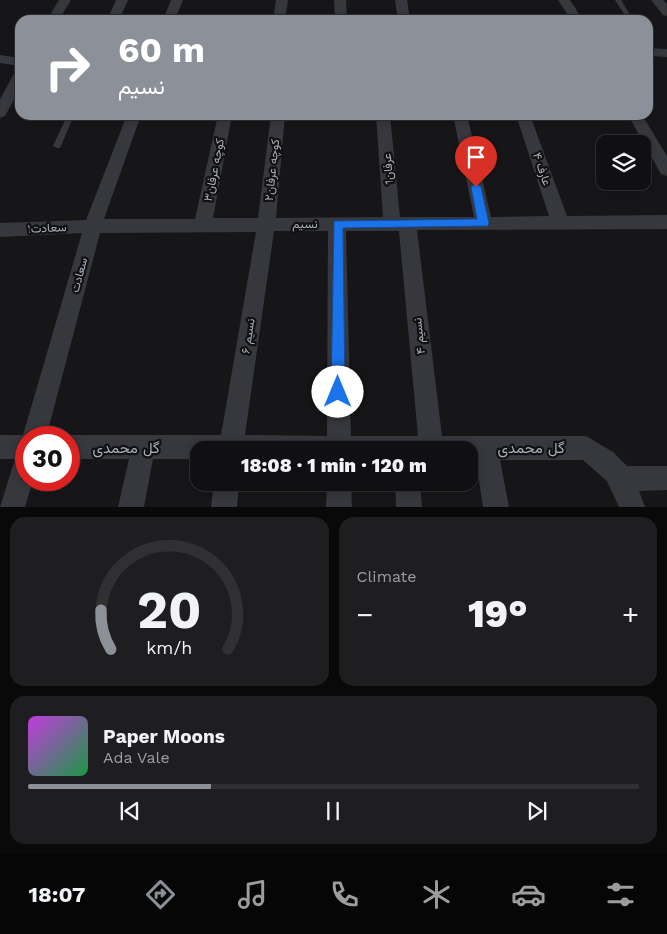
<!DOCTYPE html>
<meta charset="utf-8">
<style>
body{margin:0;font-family:"Work Sans",Vazirmatn,sans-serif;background:#1e1e20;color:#f1f3f6;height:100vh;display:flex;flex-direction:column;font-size:19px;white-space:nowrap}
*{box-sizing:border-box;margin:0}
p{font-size:16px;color:#9c9d9f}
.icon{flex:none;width:28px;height:28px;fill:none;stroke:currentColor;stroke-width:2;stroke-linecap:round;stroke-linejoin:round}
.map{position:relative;height:507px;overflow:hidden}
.panel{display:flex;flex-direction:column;gap:10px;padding:10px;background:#09090a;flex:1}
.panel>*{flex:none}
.hud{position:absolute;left:15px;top:15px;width:638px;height:105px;border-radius:15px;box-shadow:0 2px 8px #0003,0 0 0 1px #303032;background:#8c9099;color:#fff;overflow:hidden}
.tools{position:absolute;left:596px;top:135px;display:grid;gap:10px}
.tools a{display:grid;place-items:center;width:55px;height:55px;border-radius:10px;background:#101012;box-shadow:0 2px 8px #0003,0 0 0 1px #303032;font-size:25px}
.speed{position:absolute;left:15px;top:426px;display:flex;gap:10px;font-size:25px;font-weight:700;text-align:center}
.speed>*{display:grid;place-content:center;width:65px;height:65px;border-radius:50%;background:#101012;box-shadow:0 2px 8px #0003,0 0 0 1px #303032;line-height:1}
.speed .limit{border:8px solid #d22;background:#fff;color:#111}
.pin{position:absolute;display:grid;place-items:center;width:42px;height:42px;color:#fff;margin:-51px -21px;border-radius:50% 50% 50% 0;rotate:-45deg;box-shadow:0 0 5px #0007}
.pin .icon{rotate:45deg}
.me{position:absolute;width:55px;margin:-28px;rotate:0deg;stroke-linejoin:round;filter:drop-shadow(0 0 4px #0008)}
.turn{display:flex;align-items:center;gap:18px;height:105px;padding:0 20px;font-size:22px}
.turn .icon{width:65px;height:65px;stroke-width:2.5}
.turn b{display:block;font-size:35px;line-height:42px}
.big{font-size:38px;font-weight:800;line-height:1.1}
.panel .tile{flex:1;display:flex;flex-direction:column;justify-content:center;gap:8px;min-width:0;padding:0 18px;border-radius:15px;background:#1e1e20}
.panel .dial{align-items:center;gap:0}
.dial svg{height:130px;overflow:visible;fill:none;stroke:#303032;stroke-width:7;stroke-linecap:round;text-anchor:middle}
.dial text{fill:#f1f3f6;stroke:none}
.song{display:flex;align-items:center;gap:15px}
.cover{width:60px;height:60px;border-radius:8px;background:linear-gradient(135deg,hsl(290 70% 55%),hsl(140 70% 35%))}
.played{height:5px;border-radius:2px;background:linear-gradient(90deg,#8c9099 30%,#303032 30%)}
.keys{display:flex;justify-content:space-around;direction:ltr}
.heat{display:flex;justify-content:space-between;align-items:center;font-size:28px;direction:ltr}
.panel .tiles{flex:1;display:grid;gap:10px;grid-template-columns:1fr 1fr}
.tile:last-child{grid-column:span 2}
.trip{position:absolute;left:190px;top:441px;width:288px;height:50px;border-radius:15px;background:#101012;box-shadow:0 2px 8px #0003,0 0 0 1px #303032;font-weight:800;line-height:50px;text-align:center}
.tabs{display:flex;height:80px;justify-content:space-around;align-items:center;background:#060607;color:#9c9d9f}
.tabs .icon{width:35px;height:35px}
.tabs .on{color:#8c9099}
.tabs b{font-size:22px;color:#f1f3f6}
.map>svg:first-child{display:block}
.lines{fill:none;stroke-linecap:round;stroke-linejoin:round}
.lane{fill:#37383d;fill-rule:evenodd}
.street{fill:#37383d;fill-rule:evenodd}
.route{fill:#1a73e8;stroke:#114b97}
.labels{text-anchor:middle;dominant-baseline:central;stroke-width:4.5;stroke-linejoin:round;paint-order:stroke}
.street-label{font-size:12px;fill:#a8adb8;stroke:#111113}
.near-street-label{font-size:15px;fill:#a8adb8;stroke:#111113}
</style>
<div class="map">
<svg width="667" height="507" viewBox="0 0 667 507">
<rect width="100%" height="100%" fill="#161618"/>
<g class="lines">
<!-- lane -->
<g class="lane">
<path d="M 615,0 L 621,0 L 631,16 L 630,17 L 626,17 Z"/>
<path d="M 121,115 L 134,115 L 137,117 L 133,119 L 72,120 L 60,148 L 57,148 L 53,146 L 67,116 Z"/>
</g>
<!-- street -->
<g class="street">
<path d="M 59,0 L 71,0 L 59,20 L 47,20 Z"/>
<path d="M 116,0 L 128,0 L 119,20 L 107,20 Z"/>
<path d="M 171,0 L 183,0 L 175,20 L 163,20 Z"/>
<path d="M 276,0 L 288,0 L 285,20 L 273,20 Z"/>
<path d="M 334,0 L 346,0 L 347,20 L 335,20 Z"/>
<path d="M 395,0 L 407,0 L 410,20 L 398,20 Z"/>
<path d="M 558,0 L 570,0 L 583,20 L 571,20 Z"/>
<path d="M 651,0 L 663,0 L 667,4 L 667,16 L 663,15 Z"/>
<path d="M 648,48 L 667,49 L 667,57 L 648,56 Z"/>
<path d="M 0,55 L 20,58 L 20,66 L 0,63 Z"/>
<path d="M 20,71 L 20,89 L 5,116 L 0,118 L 0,99 L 15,72 Z"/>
<path d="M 127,115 L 141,115 L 104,219 L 195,219 L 218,115 L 232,115 L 213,218 L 258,218 L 271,115 L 285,115 L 276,218 L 383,217 L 376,115 L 390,115 L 400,217 L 474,217 L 453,115 L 467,115 L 491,217 L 549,216 L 516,115 L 530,115 L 567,216 L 667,215 L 667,229 L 417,230 L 442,436 L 586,436 L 613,452 L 627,466 L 667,466 L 667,490 L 639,491 L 645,507 L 619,507 L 607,481 L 583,460 L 500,460 L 509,507 L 483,507 L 476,460 L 469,460 L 469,450 L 199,450 L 199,459 L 153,459 L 144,507 L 118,507 L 129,459 L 69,459 L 69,438 L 63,438 L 69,435 L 221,435 L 256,232 L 100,233 L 46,438 L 26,438 L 26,480 L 33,480 L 25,507 L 0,507 L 15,459 L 0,459 L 0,435 L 23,435 L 82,233 L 0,237 L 0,223 L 86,220 ZM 274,231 L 328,231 L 327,436 L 245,435 ZM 346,231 L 399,231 L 418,436 L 351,436 Z"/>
<path d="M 628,115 L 642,115 L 667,156 L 667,176 L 661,174 Z"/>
<path d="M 214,482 L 239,482 L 237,507 L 211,507 Z"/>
<path d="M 327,482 L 351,482 L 352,507 L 326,507 Z"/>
<path d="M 395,482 L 420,482 L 422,507 L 396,507 Z"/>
</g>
</g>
<!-- route -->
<path class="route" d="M 476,183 L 481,187 L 489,223 L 488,226 L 343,228 L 345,392 L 343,396 L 338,398 L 333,396 L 331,392 L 334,221 L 477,219 L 471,187 Z"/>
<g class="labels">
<!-- street labels -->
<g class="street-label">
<text transform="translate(388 169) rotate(-95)">عرفان1</text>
<text transform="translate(542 169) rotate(71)">عارف ۴</text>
<text transform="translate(214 170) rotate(-79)">کوچه عرفان۳</text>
<text transform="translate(272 170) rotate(-84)">کوچه عرفان۲</text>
<text x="305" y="224">نسیم</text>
<text transform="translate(47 228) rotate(-3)">سعادت۱</text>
<text transform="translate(79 275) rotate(-75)">سعادت</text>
<text transform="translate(248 336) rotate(-81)">نسیم ۶</text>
<text transform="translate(419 336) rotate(-96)">نسیم ۴</text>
</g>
<!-- near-street labels -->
<g class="near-street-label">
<text x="126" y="448">گل محمدی</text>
<text x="531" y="448">گل محمدی</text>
</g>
</g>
</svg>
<div class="tools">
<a><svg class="icon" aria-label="layers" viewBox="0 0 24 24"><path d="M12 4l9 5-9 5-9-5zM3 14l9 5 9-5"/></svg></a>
</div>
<div class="speed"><div class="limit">30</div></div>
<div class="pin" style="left:476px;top:187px;background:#d93025"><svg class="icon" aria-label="arrive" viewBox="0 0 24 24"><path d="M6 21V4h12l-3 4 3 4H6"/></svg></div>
<svg class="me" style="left:338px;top:392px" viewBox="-20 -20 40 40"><circle r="19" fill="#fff"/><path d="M0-13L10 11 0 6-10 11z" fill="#1a73e8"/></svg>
<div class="trip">18:08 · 1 min · 120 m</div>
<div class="hud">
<div class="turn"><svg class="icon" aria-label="right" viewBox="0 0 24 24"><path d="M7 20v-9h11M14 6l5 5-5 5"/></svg><div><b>60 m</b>نسیم</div></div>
</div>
</div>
<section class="panel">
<div class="tiles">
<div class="tile dial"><svg viewBox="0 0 100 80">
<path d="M14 69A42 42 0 1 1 86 69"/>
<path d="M14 69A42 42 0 0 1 8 45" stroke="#8c9099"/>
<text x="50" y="56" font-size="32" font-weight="700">20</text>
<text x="50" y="72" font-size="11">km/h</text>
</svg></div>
<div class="tile"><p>Climate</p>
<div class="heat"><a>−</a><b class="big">19°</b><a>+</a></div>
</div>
<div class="tile">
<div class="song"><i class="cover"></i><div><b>Paper Moons</b><p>Ada Vale</p></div></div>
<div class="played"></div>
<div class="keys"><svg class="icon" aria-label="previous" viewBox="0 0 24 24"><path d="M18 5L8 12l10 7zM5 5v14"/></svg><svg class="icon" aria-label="pause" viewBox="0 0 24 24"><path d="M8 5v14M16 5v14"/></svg><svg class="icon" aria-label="next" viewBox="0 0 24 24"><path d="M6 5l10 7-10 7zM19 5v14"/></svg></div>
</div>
</div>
</section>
<nav class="tabs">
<b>18:07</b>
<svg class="icon on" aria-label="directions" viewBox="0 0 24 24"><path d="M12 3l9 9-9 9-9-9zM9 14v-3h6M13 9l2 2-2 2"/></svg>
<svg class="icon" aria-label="music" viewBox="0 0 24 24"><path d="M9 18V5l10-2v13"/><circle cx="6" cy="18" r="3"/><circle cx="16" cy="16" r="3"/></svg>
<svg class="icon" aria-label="phone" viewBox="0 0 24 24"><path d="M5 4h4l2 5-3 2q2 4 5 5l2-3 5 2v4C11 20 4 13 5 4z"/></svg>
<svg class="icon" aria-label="climate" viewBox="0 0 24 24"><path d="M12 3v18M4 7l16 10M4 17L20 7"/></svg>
<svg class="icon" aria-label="car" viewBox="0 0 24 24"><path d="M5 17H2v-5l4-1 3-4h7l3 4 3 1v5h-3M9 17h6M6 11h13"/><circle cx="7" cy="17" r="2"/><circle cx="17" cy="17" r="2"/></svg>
<svg class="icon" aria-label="filters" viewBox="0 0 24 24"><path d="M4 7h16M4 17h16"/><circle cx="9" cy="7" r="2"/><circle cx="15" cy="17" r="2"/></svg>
</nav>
